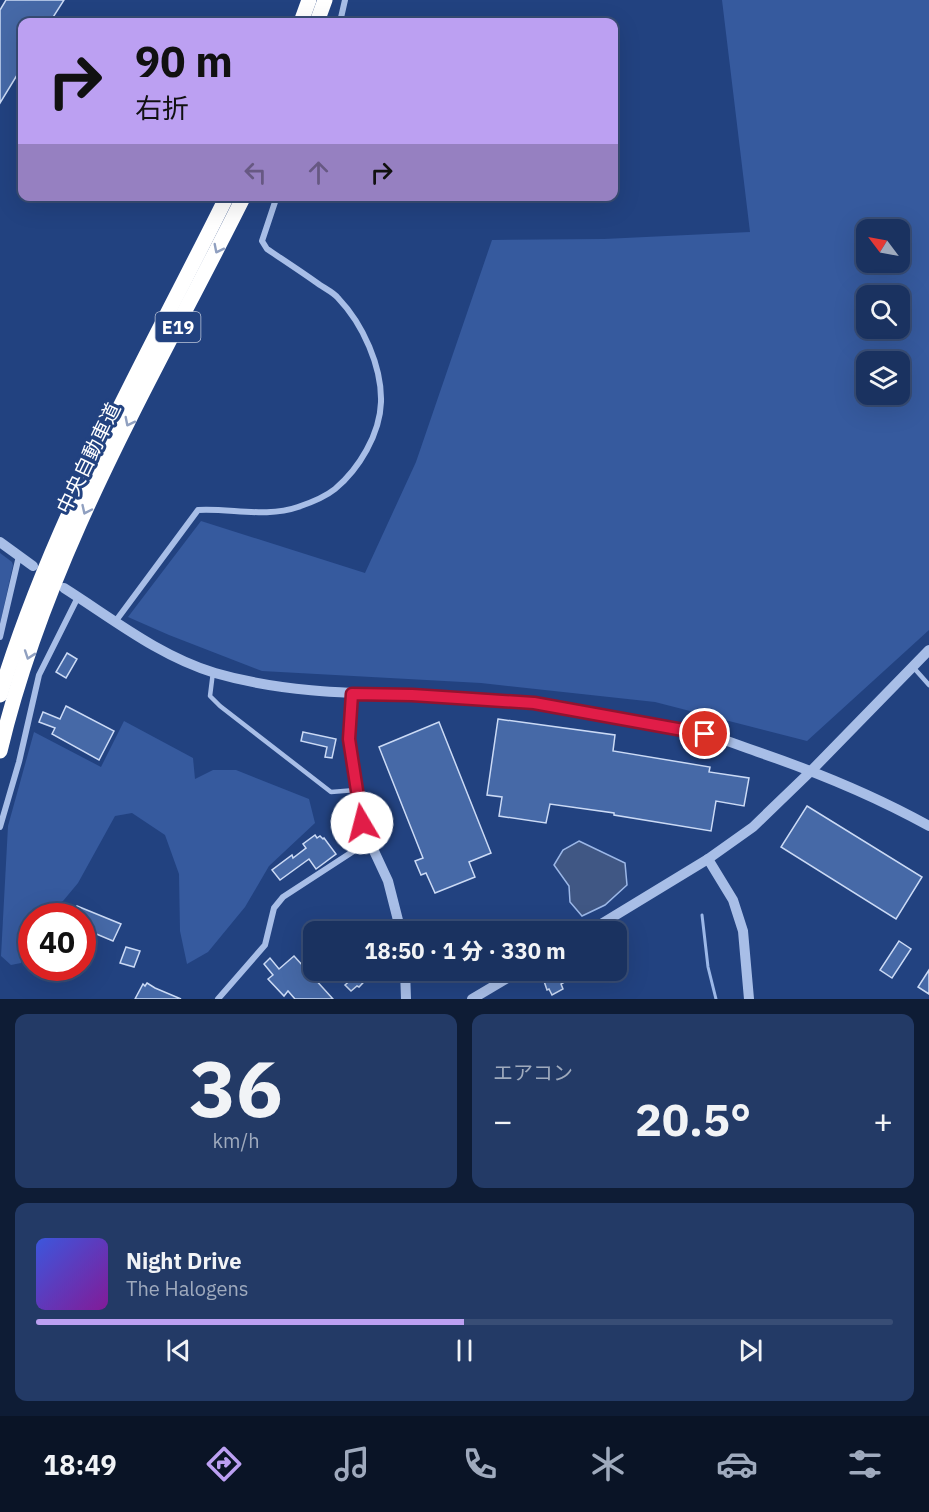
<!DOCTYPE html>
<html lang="ja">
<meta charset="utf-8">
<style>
body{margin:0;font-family:"IBM Plex Sans","Noto Sans JP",sans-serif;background:#233a66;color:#f1f3f6;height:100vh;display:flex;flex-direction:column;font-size:22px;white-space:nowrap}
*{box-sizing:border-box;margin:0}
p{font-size:20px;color:#9faabd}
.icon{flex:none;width:33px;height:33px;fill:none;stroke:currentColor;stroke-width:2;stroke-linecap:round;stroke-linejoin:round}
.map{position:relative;height:999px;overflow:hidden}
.side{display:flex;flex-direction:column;gap:15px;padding:15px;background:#0e1c35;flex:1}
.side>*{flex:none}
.hud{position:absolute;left:18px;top:18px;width:600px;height:183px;border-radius:12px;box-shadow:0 6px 24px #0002,0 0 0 2px #384d75;background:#bca0f2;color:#111;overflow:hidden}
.needle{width:39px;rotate:302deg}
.tools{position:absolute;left:856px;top:219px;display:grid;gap:12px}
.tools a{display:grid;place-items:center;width:54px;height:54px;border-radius:12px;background:#1a3260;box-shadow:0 6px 24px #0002,0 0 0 2px #384d75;font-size:30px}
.speed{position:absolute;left:18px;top:903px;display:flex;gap:12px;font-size:30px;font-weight:700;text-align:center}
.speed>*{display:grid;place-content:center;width:78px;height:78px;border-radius:50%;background:#1a3260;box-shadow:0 6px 24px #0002,0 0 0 2px #384d75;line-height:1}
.speed .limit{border:9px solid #d22;background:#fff;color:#111}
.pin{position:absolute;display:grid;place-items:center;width:51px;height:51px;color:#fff;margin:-26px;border:3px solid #fff;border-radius:50%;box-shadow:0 2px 6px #0007}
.me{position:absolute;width:66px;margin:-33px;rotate:352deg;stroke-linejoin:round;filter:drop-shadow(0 0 4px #0008)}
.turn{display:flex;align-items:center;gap:21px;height:126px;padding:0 18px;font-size:27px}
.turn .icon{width:78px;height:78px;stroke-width:2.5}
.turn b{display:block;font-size:42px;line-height:51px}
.lanes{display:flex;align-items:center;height:57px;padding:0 18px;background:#0003;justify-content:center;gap:30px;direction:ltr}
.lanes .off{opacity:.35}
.big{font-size:45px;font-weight:800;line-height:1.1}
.side .widget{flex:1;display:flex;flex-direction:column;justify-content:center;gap:9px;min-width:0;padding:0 21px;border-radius:12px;background:#233a66}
.side .dial{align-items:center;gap:0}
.dial b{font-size:78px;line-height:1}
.song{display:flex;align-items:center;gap:18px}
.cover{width:72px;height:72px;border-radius:9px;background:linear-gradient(135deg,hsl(230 70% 55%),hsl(290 70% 35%))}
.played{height:6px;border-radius:3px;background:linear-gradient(90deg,#bca0f2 50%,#384d75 50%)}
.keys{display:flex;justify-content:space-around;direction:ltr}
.heat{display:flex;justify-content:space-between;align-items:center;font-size:33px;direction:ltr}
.side .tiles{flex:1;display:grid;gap:15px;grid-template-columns:1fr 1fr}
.widget:last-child{grid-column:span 2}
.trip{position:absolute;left:303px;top:921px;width:324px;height:60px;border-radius:12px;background:#1a3260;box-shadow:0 6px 24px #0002,0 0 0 2px #384d75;font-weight:800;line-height:60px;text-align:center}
.tabs{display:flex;height:96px;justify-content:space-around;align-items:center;background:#0a1426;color:#9faabd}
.tabs .icon{width:42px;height:42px}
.tabs .current{color:#bca0f2}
.tabs b{font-size:27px;color:#f1f3f6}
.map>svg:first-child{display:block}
.green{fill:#365a9e;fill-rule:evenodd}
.water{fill:#405784;stroke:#9cb8e8;stroke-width:1.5}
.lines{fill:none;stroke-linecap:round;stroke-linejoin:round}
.stream{stroke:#9cb8e8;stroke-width:3}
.building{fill:#4669a7;stroke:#cbdaf5;stroke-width:1.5}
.service{stroke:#a8bee7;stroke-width:4.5}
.minor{stroke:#a8bee7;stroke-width:6}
.tertiary{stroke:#a8bee7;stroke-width:10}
.motorway{stroke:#fff;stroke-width:15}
.oneway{stroke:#90a0c0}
.route-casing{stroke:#92132f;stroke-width:15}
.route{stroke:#e11d48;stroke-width:10}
.labels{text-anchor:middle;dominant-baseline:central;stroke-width:6;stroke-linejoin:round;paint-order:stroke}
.shield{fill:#224280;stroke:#bdc6d9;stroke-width:1.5}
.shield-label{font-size:18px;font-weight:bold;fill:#fff}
.street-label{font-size:20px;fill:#fff;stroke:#224280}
</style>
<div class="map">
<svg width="929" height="999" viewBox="0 0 929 999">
<rect width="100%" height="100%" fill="#224280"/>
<!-- green -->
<g class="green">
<path d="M 722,0 L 929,0 L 929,630 L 807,741 L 655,702 L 481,683 L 262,671 L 169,635 L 128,617 L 201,521 L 365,573 L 416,462 L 492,240 L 604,239 L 750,232 ZM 867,230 L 900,230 L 900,262 L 867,262 ZM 867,296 L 900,296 L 900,328 L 867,328 ZM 867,362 L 900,362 L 900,394 L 867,394 Z"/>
<path d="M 0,553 L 12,562 L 13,565 L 0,624 Z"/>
<path d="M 124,721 L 193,758 L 195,779 L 213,770 L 236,770 L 309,799 L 315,823 L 269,866 L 245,907 L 208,952 L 187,964 L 180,931 L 179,874 L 165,835 L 132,813 L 115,816 L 78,883 L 63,901 L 45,910 L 42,916 L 32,916 L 31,937 L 21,963 L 11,965 L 1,956 L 8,826 L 34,732 L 101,767 Z"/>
</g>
<!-- water -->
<path class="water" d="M 579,841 L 625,863 L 627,885 L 605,905 L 582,916 L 570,902 L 569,886 L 554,865 L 563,850 Z"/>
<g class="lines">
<!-- stream -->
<path class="stream" d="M 702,915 L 708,967 L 716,999"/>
</g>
<!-- building -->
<g class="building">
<path d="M 6,0 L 64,0 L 50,22 L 22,22 L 22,67 L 0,103 L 0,10 Z"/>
<path d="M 67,653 L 77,659 L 66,678 L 56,672 Z"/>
<path d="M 66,706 L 114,731 L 99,760 L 52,734 L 55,728 L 39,722 L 43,712 L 60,719 Z"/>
<path d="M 498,719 L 615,735 L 613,751 L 710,767 L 709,772 L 749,778 L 744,806 L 716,801 L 711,831 L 614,815 L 614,813 L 550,804 L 546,823 L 499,816 L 502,797 L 487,795 Z"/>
<path d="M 439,722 L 491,853 L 469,862 L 475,877 L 435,893 L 426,873 L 421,875 L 415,861 L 423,858 L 379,747 Z"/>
<path d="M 303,732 L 336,739 L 332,758 L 325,757 L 327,747 L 301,741 Z"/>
<path d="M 807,806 L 922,877 L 896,919 L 781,847 Z"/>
<path d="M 315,835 L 317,838 L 320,836 L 323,839 L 324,838 L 336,854 L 316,869 L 309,859 L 280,880 L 272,870 L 292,855 L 293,858 L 306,848 L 303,844 Z"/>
<path d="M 77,906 L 121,924 L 113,941 L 82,928 L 82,916 L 73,916 Z"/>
<path d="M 899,941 L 911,949 L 892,978 L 880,970 Z"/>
<path d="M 126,947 L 140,951 L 134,967 L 120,963 Z"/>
<path d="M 294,956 L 333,999 L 295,999 L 288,991 L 284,996 L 268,979 L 273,975 L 264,964 L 270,958 L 279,969 Z"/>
<path d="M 362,970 L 375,970 L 359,987 L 357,986 L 351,991 L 345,985 Z"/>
<path d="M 556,970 L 565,970 L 570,979 L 561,984 L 563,989 L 552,995 L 549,989 L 547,990 L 543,978 Z"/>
<path d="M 929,970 L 929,994 L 918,987 Z"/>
<path d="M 147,983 L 155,988 L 181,999 L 135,999 L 143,984 L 145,986 Z"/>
</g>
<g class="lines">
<!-- service -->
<g class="service">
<path d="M 913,667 L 929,685"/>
<path d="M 213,672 L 210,696 L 220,706 L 331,792 L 356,790"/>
</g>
<!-- minor -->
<g class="minor">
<path d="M 340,22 L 345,0"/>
<path d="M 115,622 L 198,510 C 230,508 267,518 298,507 C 310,503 325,497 335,489 C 359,469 380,434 381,402 C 382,367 363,324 338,298 C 334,293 326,289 320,285 C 302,272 285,261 267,249 L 262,241 L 277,196"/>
<path d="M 0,637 L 19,556"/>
<path d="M 0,827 L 19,762 L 39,675 L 78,597"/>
<path d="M 218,999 L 265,945 L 274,908 L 283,897 L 369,841"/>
</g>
<!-- tertiary -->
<g class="tertiary">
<path d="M 0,542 L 33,566"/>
<path d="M 64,588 C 113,619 159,656 215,673 C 318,703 428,689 534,703 C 559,707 585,714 610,718 C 641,723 674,726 705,734 C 724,739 743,747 761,753 C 819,773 875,796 929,826"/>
<path d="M 352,694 L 349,739 L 361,823 L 388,881 L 401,932"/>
<path d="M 708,859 L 733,900 L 743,931 L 749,999"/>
<path d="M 588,932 L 708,859 L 753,827 L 811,771 L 929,650"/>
<path d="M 405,970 L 406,999"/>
<path d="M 472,999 L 521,970"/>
</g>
<!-- motorway -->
<g class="motorway">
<path d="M 301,22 L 309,0"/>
<path d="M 317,22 L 325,0"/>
<path d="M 0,695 C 53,519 146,360 227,196"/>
<path d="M 0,751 C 47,553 154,376 244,196"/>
</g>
</g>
<!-- one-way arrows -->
<defs><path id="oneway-chevron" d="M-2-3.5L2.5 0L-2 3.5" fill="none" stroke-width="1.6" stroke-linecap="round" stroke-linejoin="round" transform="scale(1.5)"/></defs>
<g class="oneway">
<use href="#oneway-chevron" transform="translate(218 249) rotate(117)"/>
<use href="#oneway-chevron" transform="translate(129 422) rotate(117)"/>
<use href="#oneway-chevron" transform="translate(86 510) rotate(115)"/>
<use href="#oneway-chevron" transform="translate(29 655) rotate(109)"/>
</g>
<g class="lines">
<defs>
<path id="route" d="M 362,823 L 349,739 L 352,694 L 412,695 L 534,703 L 705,734"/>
</defs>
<!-- route casing -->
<use href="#route" class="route-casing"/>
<!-- route -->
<use href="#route" class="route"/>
</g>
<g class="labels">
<!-- shield labels -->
<rect class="shield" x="155.5" y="312" width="45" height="30" rx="4.5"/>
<g class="shield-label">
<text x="178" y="327">E19</text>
</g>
<!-- street labels -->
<g class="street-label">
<text transform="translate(88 458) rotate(-64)">中央自動車道</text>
</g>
</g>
</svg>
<div class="tools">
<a><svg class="needle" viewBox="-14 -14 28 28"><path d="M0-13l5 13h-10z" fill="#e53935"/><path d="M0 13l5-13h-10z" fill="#9faabd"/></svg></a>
<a><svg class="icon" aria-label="search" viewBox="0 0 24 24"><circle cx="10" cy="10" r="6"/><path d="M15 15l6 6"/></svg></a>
<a><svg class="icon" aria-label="layers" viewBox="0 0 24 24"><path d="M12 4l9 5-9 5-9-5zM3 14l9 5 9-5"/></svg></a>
</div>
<div class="speed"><div class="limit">40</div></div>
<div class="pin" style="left:705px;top:734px;background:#d93025"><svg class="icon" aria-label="arrive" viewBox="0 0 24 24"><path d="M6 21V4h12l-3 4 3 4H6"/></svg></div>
<svg class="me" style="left:362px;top:823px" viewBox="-20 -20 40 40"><circle r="19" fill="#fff"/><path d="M0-13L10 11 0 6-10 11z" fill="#e11d48"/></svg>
<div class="trip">18:50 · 1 分 · 330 m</div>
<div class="hud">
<div class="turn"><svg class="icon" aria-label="right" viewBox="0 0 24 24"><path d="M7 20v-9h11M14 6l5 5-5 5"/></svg><div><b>90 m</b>右折</div></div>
<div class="lanes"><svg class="icon off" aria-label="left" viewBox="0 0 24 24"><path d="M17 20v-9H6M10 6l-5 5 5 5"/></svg><svg class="icon off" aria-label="ahead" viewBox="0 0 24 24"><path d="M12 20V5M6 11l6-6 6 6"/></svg><svg class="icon" aria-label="right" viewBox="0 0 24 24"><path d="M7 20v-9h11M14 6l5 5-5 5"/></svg></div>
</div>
</div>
<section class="side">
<div class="tiles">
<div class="widget dial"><b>36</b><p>km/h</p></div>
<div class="widget"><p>エアコン</p>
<div class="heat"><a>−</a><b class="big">20.5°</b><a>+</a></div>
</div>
<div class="widget">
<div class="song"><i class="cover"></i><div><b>Night Drive</b><p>The Halogens</p></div></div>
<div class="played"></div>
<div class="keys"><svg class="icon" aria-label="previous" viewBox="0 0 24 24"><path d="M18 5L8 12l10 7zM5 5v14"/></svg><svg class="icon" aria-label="pause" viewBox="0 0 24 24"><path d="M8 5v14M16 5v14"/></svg><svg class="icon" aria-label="next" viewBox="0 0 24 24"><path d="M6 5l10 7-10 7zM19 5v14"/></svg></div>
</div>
</div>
</section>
<nav class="tabs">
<b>18:49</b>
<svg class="icon current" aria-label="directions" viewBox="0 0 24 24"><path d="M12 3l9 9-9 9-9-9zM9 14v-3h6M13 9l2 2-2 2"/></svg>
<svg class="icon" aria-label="music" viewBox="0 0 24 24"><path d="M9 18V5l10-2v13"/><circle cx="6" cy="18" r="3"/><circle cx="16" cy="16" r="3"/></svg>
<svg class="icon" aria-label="phone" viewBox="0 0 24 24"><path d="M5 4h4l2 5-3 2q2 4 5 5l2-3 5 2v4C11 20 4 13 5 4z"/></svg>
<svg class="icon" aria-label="climate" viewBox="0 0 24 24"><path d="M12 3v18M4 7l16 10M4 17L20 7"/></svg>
<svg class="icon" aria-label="car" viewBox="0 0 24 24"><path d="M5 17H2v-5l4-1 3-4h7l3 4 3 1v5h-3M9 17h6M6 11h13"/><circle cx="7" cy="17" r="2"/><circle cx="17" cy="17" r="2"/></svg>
<svg class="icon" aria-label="filters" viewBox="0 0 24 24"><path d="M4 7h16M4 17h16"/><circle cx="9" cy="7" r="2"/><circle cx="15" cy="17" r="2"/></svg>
</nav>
